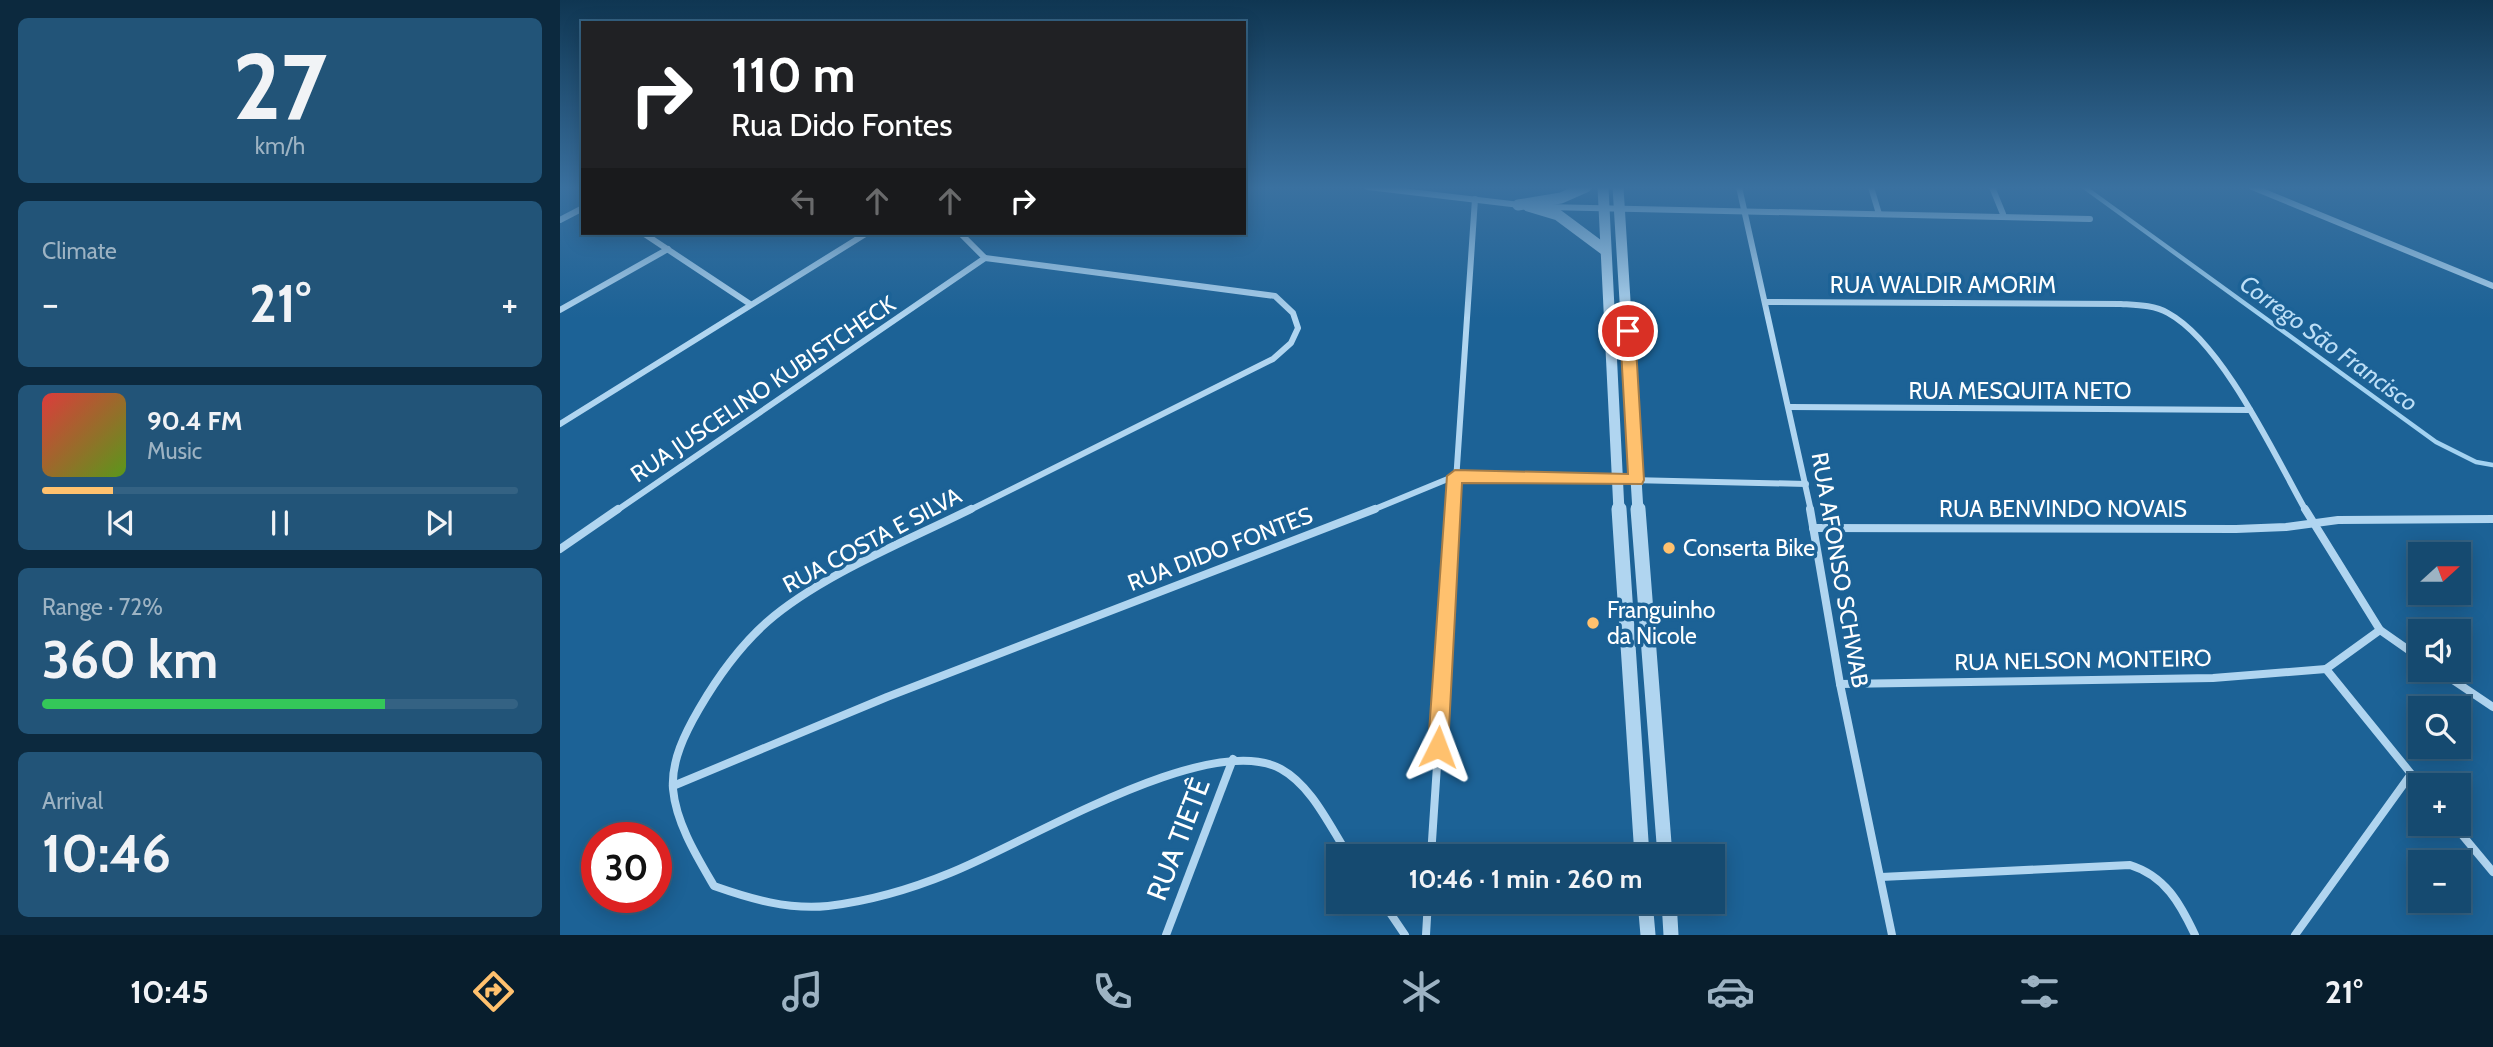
<!DOCTYPE html>
<meta charset="utf-8">
<style>
body{margin:0;font-family:Cabin,sans-serif;background:#225478;color:#f1f3f6;height:100vh;display:flex;flex-direction:column;font-size:26px;white-space:nowrap}
*{box-sizing:border-box;margin:0}
p{font-size:23px;color:#9db3c3}
.icon{flex:none;width:38px;height:38px;fill:none;stroke:currentColor;stroke-width:2;stroke-linecap:round;stroke-linejoin:round}
.map{position:relative;flex:1;overflow:hidden}
.sheet{display:flex;flex-direction:column;gap:18px;padding:18px;background:#0c293e;width:560px}
.sheet>*{flex:none}
.top-card{position:absolute;left:21px;top:21px;width:665px;height:214px;border-radius:0px;box-shadow:0 4px 18px #0003,0 0 0 2px #346283;background:#202124;color:#fff;overflow:hidden}
.needle{width:46px;rotate:69deg}
.fabs{position:absolute;left:1848px;top:542px;display:grid;gap:14px}
.fabs a{display:grid;place-items:center;width:63px;height:63px;border-radius:0px;background:#154a70;box-shadow:0 4px 18px #0003,0 0 0 2px #346283;font-size:35px}
.speed{position:absolute;left:21px;top:822px;display:flex;gap:14px;font-size:35px;font-weight:700;text-align:center}
.speed>*{display:grid;place-content:center;width:91px;height:91px;border-radius:50%;background:#154a70;box-shadow:0 4px 18px #0003,0 0 0 2px #346283;line-height:1}
.speed .limit{border:10px solid #d22;background:#fff;color:#111}
.pin{position:absolute;display:grid;place-items:center;width:60px;height:60px;color:#fff;margin:-30px;border:4px solid #fff;border-radius:50%;box-shadow:0 2px 7px #0007}
.me{position:absolute;width:77px;margin:-38px;rotate:3deg;stroke-linejoin:round;filter:drop-shadow(0 0 5px #0008)}
.turn{display:flex;align-items:center;gap:24px;height:147px;padding:0 35px;font-size:32px}
.turn .icon{width:91px;height:91px;stroke-width:2.5}
.turn b{display:block;font-size:49px;line-height:60px}
.lanes{display:flex;align-items:center;height:66px;padding:0 35px;background:#0003;justify-content:center;gap:35px;direction:ltr}
.lanes .off{opacity:.35}
.big{font-size:52px;font-weight:700;line-height:1.1}
.sheet .card{flex:1;display:flex;flex-direction:column;justify-content:center;gap:10px;min-width:0;padding:0 24px;border-radius:10px;background:#225478}
.sheet .dial{align-items:center;gap:0}
.dial b{font-size:91px;line-height:1}
.song{display:flex;align-items:center;gap:21px}
.cover{width:84px;height:84px;border-radius:10px;background:linear-gradient(135deg,hsl(0 70% 55%),hsl(90 70% 35%))}
.played{height:7px;border-radius:4px;background:linear-gradient(90deg,#ffc16e 15%,#346283 15%)}
.keys{display:flex;justify-content:space-around;direction:ltr}
.heat{display:flex;justify-content:space-between;align-items:center;font-size:38px;direction:ltr}
.charge{height:10px;border-radius:5px;background:linear-gradient(90deg,#34c759 72%,#346283 0)}
.trip{position:absolute;left:766px;top:844px;width:399px;height:70px;border-radius:0px;background:#154a70;box-shadow:0 4px 18px #0003,0 0 0 2px #346283;font-weight:700;line-height:70px;text-align:center}
.dock{display:flex;height:112px;justify-content:space-around;align-items:center;background:#081e2d;color:#9db3c3}
.dock .icon{width:49px;height:49px}
.dock .on{color:#ffc16e}
.dock b{font-size:32px;color:#f1f3f6}
main{display:flex;flex:1;min-height:0}
.map>svg:first-child{display:block}
.lines{fill:none;stroke-linecap:round;stroke-linejoin:round}
.stream{stroke:#a3d2f1;stroke-width:4.5}
.minor-far1{stroke:#b0d5f0;stroke-width:6}
.minor{stroke:#b0d5f0;stroke-width:8}
.tertiary-far1{stroke:#b0d5f0;stroke-width:11}
.tertiary{stroke:#b0d5f0;stroke-width:15}
.route{fill:#ffc16e;stroke:#a67d48;stroke-width:2}
.poi-dot{fill:#ffc16e;stroke:#1c6296;stroke-width:2.5}
.labels{text-anchor:middle;dominant-baseline:central;stroke-width:7;stroke-linejoin:round;paint-order:stroke}
.street-label{font-size:23px;fill:#fff;stroke:#1c6296}
.poi-label{font-size:23px;fill:#fff;stroke:#1c6296;text-anchor:start}
.water-label{font-size:24px;font-style:italic;fill:#bcdef6;stroke:#1c6296}
.near-street-label{font-size:28px;fill:#fff;stroke:#1c6296}
</style>
<main>
<section class="sheet">
<div class="card dial"><b>27</b><p>km/h</p></div>
<div class="card"><p>Climate</p>
<div class="heat"><a>−</a><b class="big">21°</b><a>+</a></div>
</div>
<div class="card">
<div class="song"><i class="cover"></i><div><b>90.4 FM</b><p>Music</p></div></div>
<div class="played"></div>
<div class="keys"><svg class="icon" aria-label="previous" viewBox="0 0 24 24"><path d="M18 5L8 12l10 7zM5 5v14"/></svg><svg class="icon" aria-label="pause" viewBox="0 0 24 24"><path d="M8 5v14M16 5v14"/></svg><svg class="icon" aria-label="next" viewBox="0 0 24 24"><path d="M6 5l10 7-10 7zM19 5v14"/></svg></div>
</div>
<div class="card"><p>Range · 72%</p><b class="big">360 km</b><div class="charge"></div></div>
<div class="card"><p>Arrival</p><b class="big">10:46</b></div>
</section>
<div class="map">
<svg width="1933" height="935" viewBox="0 0 1933 935">
<rect width="100%" height="100%" fill="#1c6296"/>
<g class="lines">
<!-- stream -->
<path class="stream" d="M 1524,187 L 1876,442 L 1916,462 L 1933,465"/>
<!-- minor-far1 -->
<g class="minor-far1">
<path d="M 808,187 L 960,205"/>
<path d="M 1179,187 L 1251,511"/>
<path d="M 1311,187 L 1319,214"/>
<path d="M 1432,187 L 1443,214"/>
<path d="M 1692,187 L 1933,286"/>
<path d="M 986,207 L 1530,219"/>
<path d="M 0,220 L 23,208"/>
<path d="M 83,233 L 190,304"/>
<path d="M 400,233 L 425,258 L 715,296 L 733,313 L 738,328 L 731,343 L 713,359 L 408,511"/>
<path d="M 1205,302 L 1561,304 C 1577,305 1594,305 1608,313 C 1663,343 1715,456 1746,511"/>
<path d="M 0,310 L 108,249"/>
<path d="M 1230,407 L 1690,410"/>
<path d="M 0,424 L 307,233"/>
<path d="M 56,511 L 425,258"/>
<path d="M 810,511 L 895,476 L 1246,484"/>
<path d="M 894,511 L 915,199"/>
</g>
<!-- minor -->
<g class="minor">
<path d="M 411,509 C 347,541 261,575 207,622 C 180,646 157,678 139,709 C 125,733 111,761 113,789 C 116,823 137,857 154,886 C 191,899 228,910 268,906 C 310,901 351,889 390,873 C 464,844 649,729 721,769 C 752,786 770,827 789,856"/>
<path d="M 1250,509 L 1280,684 L 1332,935"/>
<path d="M 1745,509 L 1820,630 L 1766,669"/>
<path d="M 1253,528 L 1676,529 L 1726,527 L 1778,520 L 1933,519"/>
<path d="M 0,549 L 58,509"/>
<path d="M 1820,630 L 1860,658"/>
<path d="M 1766,669 L 1861,786"/>
<path d="M 1878,670 L 1933,707"/>
<path d="M 1280,684 L 1653,678 L 1766,669"/>
<path d="M 113,786 L 327,697 L 815,509"/>
<path d="M 1893,824 L 1933,872"/>
<path d="M 871,856 L 894,509"/>
<path d="M 1321,877 L 1570,865 C 1605,876 1620,903 1635,935"/>
<path d="M 822,901 L 845,935"/>
<path d="M 606,935 L 673,759"/>
<path d="M 866,935 L 868,901"/>
<path d="M 1735,935 L 1851,774"/>
</g>
<!-- tertiary-far1 -->
<g class="tertiary-far1">
<path d="M 1043,187 L 1059,511"/>
<path d="M 1058,187 L 1078,511"/>
<path d="M 958,205 L 1001,198 L 1026,187"/>
<path d="M 968,206 L 998,215 L 1045,250"/>
</g>
<!-- tertiary -->
<g class="tertiary">
<path d="M 1059,509 L 1082,856"/>
<path d="M 1078,509 L 1105,856"/>
<path d="M 1085,901 L 1088,935"/>
<path d="M 1109,901 L 1111,935"/>
</g>
</g>
<!-- sky -->
<linearGradient id="sky" x2="0" y2="1"><stop stop-color="#0f3652"/><stop offset="0.59" stop-color="#3a71a0"/><stop offset="1" stop-color="#3a71a0" stop-opacity="0"/></linearGradient>
<rect width="1933" height="318" fill="url(#sky)"/>
<!-- route -->
<path class="route" d="M 1068,326 L 1075,331 L 1084,480 L 1082,484 L 902,483 L 888,747 L 885,754 L 878,756 L 871,754 L 868,747 L 887,476 L 895,470 L 1068,474 L 1060,331 Z"/>
<!-- markers -->
<g class="poi-dot">
<circle cx="1109" cy="548" r="7"/>
<circle cx="1033" cy="623" r="7"/>
</g>
<g class="labels">
<!-- street labels -->
<g class="street-label">
<text x="1383" y="285">RUA WALDIR AMORIM</text>
<text transform="translate(203 389) rotate(-34)">RUA JUSCELINO KUBISTCHECK</text>
<text x="1460" y="391">RUA MESQUITA NETO</text>
<text x="1503" y="509">RUA BENVINDO NOVAIS</text>
<text transform="translate(312 540) rotate(-28)">RUA COSTA E SILVA</text>
<text transform="translate(660 549) rotate(-21)">RUA DIDO FONTES</text>
<text transform="translate(1280 570) rotate(80)">RUA AFONSO SCHWAB</text>
<text transform="translate(1523 660) rotate(-1)">RUA NELSON MONTEIRO</text>
</g>
<!-- poi labels -->
<g class="poi-label">
<text x="1123" y="548">Conserta Bike</text>
<text x="1047" y="610">Franguinho<tspan x="1047" dy="26">da Nicole</tspan></text>
</g>
<!-- water labels -->
<g class="water-label">
<text transform="translate(1769 343) rotate(36)">Corrego São Francisco</text>
</g>
<!-- near-street labels -->
<g class="near-street-label">
<text transform="translate(618 839) rotate(-69)">RUA TIETÊ</text>
</g>
</g>
</svg>
<div class="fabs">
<a><svg class="needle" viewBox="-14 -14 28 28"><path d="M0-13l5 13h-10z" fill="#e53935"/><path d="M0 13l5-13h-10z" fill="#9db3c3"/></svg></a>
<a><svg class="icon" aria-label="sound" viewBox="0 0 24 24"><path d="M4 9h4l5-4v14l-5-4H4zM17 9q2 3 0 6"/></svg></a>
<a><svg class="icon" aria-label="search" viewBox="0 0 24 24"><circle cx="10" cy="10" r="6"/><path d="M15 15l6 6"/></svg></a>
<a>+</a>
<a>−</a>
</div>
<div class="speed"><div class="limit">30</div></div>
<div class="pin" style="left:1068px;top:331px;background:#d93025"><svg class="icon" aria-label="arrive" viewBox="0 0 24 24"><path d="M6 21V4h12l-3 4 3 4H6"/></svg></div>
<svg class="me" style="left:878px;top:747px" viewBox="-20 -20 40 40"><path d="M0-17L14 15 0 8-14 15z" fill="#ffc16e" stroke="#fff" stroke-width="4"/></svg>
<div class="trip">10:46 · 1 min · 260 m</div>
<div class="top-card">
<div class="turn"><svg class="icon" aria-label="right" viewBox="0 0 24 24"><path d="M7 20v-9h11M14 6l5 5-5 5"/></svg><div><b>110 m</b>Rua Dido Fontes</div></div>
<div class="lanes"><svg class="icon off" aria-label="left" viewBox="0 0 24 24"><path d="M17 20v-9H6M10 6l-5 5 5 5"/></svg><svg class="icon off" aria-label="ahead" viewBox="0 0 24 24"><path d="M12 20V5M6 11l6-6 6 6"/></svg><svg class="icon off" aria-label="ahead" viewBox="0 0 24 24"><path d="M12 20V5M6 11l6-6 6 6"/></svg><svg class="icon" aria-label="right" viewBox="0 0 24 24"><path d="M7 20v-9h11M14 6l5 5-5 5"/></svg></div>
</div>
</div>
</main>
<nav class="dock">
<b>10:45</b>
<svg class="icon on" aria-label="directions" viewBox="0 0 24 24"><path d="M12 3l9 9-9 9-9-9zM9 14v-3h6M13 9l2 2-2 2"/></svg>
<svg class="icon" aria-label="music" viewBox="0 0 24 24"><path d="M9 18V5l10-2v13"/><circle cx="6" cy="18" r="3"/><circle cx="16" cy="16" r="3"/></svg>
<svg class="icon" aria-label="phone" viewBox="0 0 24 24"><path d="M5 4h4l2 5-3 2q2 4 5 5l2-3 5 2v4C11 20 4 13 5 4z"/></svg>
<svg class="icon" aria-label="climate" viewBox="0 0 24 24"><path d="M12 3v18M4 7l16 10M4 17L20 7"/></svg>
<svg class="icon" aria-label="car" viewBox="0 0 24 24"><path d="M5 17H2v-5l4-1 3-4h7l3 4 3 1v5h-3M9 17h6M6 11h13"/><circle cx="7" cy="17" r="2"/><circle cx="17" cy="17" r="2"/></svg>
<svg class="icon" aria-label="filters" viewBox="0 0 24 24"><path d="M4 7h16M4 17h16"/><circle cx="9" cy="7" r="2"/><circle cx="15" cy="17" r="2"/></svg>
<b>21°</b>
</nav>
